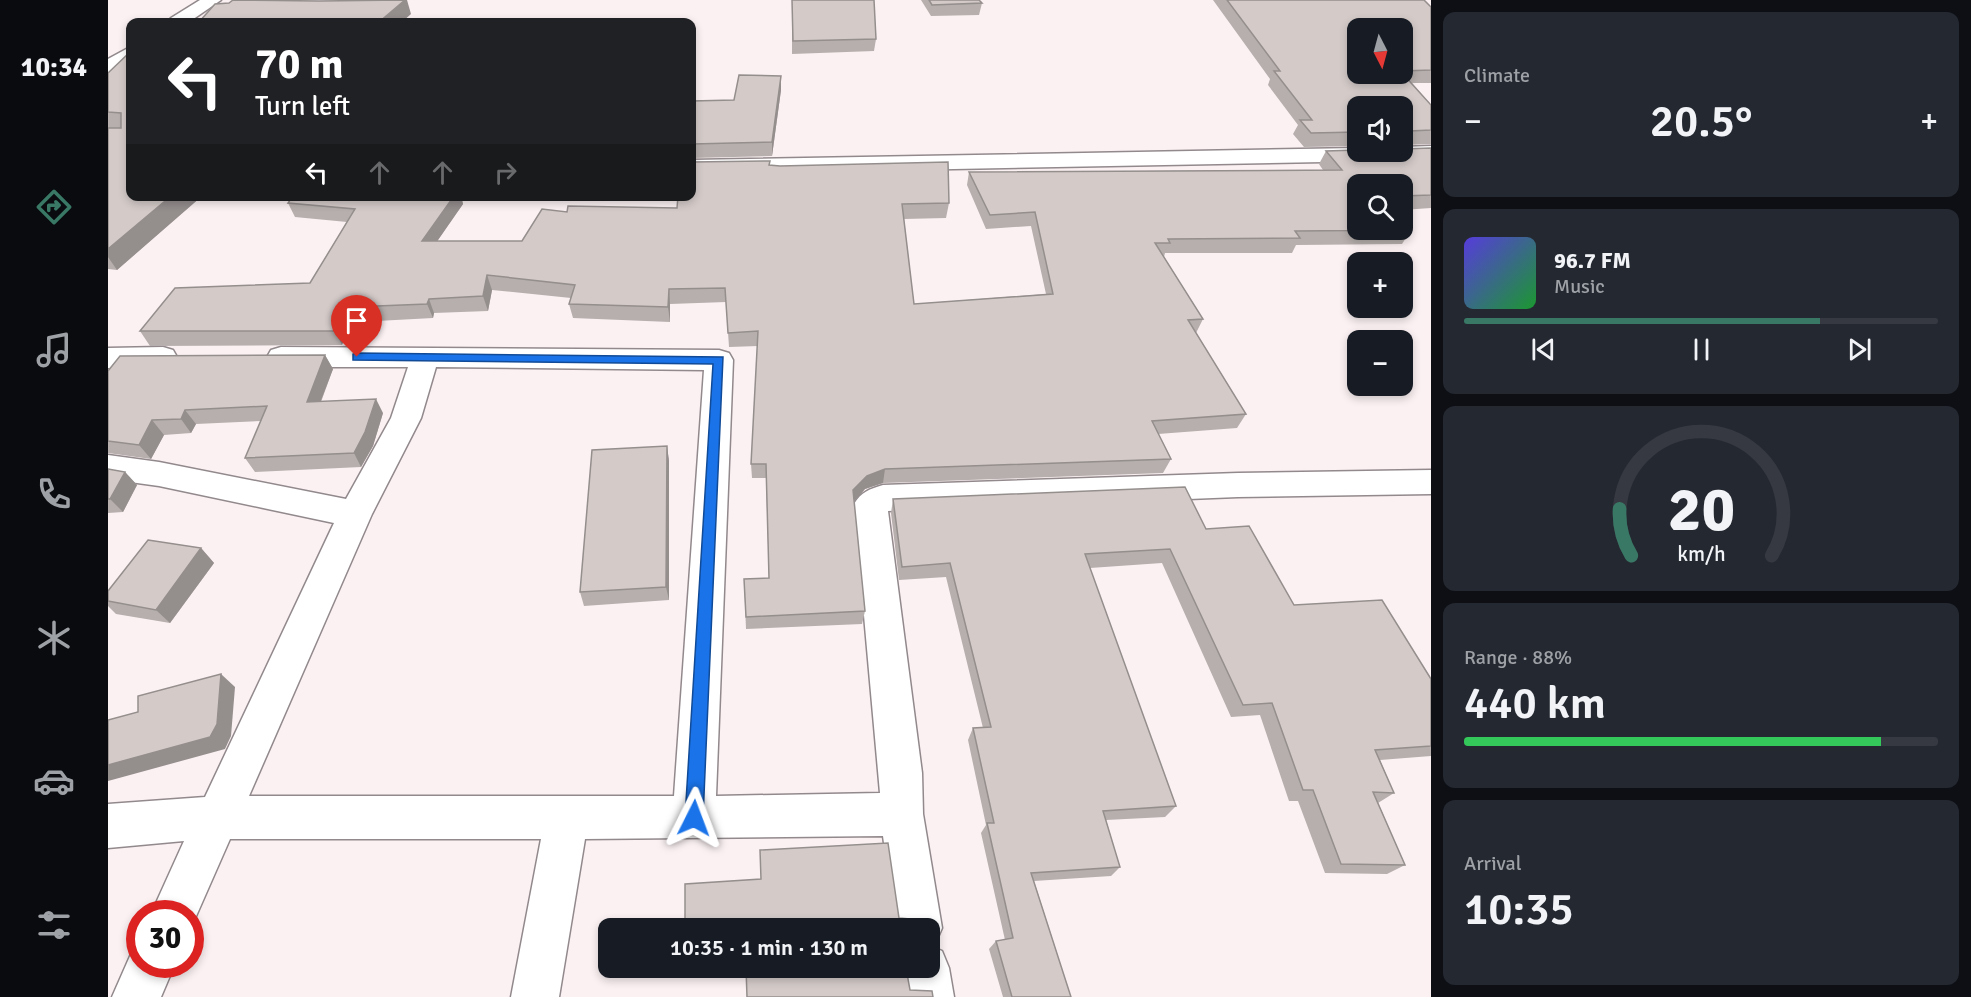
<!DOCTYPE html>
<meta charset="utf-8">
<style>
body{margin:0;font-family:Signika,sans-serif;background:#242831;color:#f1f3f6;height:100vh;display:flex;flex-direction:column;font-size:22px;white-space:nowrap}
*{box-sizing:border-box;margin:0}
p{font-size:20px;color:#9ea1a6}
.icon{flex:none;width:33px;height:33px;fill:none;stroke:currentColor;stroke-width:2;stroke-linecap:round;stroke-linejoin:round}
.map{position:relative;flex:1;overflow:hidden}
.side{display:flex;flex-direction:column;gap:12px;padding:12px;background:#0d0f14;width:540px}
.side>*{flex:none}
.top-card{position:absolute;left:18px;top:18px;width:570px;height:183px;border-radius:12px;box-shadow:0 3px 9px #0003;background:#202124;color:#fff;overflow:hidden}
.needle{width:39px;rotate:174deg}
.tools{position:absolute;left:1239px;top:18px;display:grid;gap:12px}
.tools a{display:grid;place-items:center;width:66px;height:66px;border-radius:12px;background:#171b24;box-shadow:0 3px 9px #0003;font-size:30px}
.speed{position:absolute;left:18px;top:900px;display:flex;gap:12px;font-size:30px;font-weight:700;text-align:center}
.speed>*{display:grid;place-content:center;width:78px;height:78px;border-radius:50%;background:#171b24;box-shadow:0 3px 9px #0003;line-height:1}
.speed .limit{border:9px solid #d22;background:#fff;color:#111}
.pin{position:absolute;display:grid;place-items:center;width:51px;height:51px;color:#fff;margin:-62px -26px;border-radius:50% 50% 50% 0;rotate:-45deg;box-shadow:0 0 6px #0007}
.pin .icon{rotate:45deg}
.me{position:absolute;width:66px;margin:-33px;rotate:3deg;stroke-linejoin:round;filter:drop-shadow(0 0 4px #0008)}
.turn{display:flex;align-items:center;gap:21px;height:126px;padding:0 30px;font-size:27px}
.turn .icon{width:78px;height:78px;stroke-width:2.5}
.turn b{display:block;font-size:42px;line-height:51px}
.lanes{display:flex;align-items:center;height:57px;padding:0 30px;background:#0003;justify-content:center;gap:30px;direction:ltr}
.lanes .off{opacity:.35}
.big{font-size:45px;font-weight:600;line-height:1.1}
.side .tile{flex:1;display:flex;flex-direction:column;justify-content:center;gap:9px;min-width:0;padding:0 21px;border-radius:12px;background:#242831}
.side .dial{align-items:center;gap:0}
.dial svg{height:156px;overflow:visible;fill:none;stroke:#363941;stroke-width:7;stroke-linecap:round;text-anchor:middle}
.dial text{fill:#f1f3f6;stroke:none}
.song{display:flex;align-items:center;gap:18px}
.cover{width:72px;height:72px;border-radius:9px;background:linear-gradient(135deg,hsl(250 70% 55%),hsl(130 70% 35%))}
.played{height:6px;border-radius:3px;background:linear-gradient(90deg,#387865 75%,#363941 75%)}
.keys{display:flex;justify-content:space-around;direction:ltr}
.heat{display:flex;justify-content:space-between;align-items:center;font-size:33px;direction:ltr}
.charge{height:9px;border-radius:4px;background:linear-gradient(90deg,#34c759 88%,#363941 0)}
.trip{position:absolute;left:490px;top:918px;width:342px;height:60px;border-radius:12px;background:#171b24;box-shadow:0 3px 9px #0003;font-weight:600;line-height:60px;text-align:center}
main{display:flex;flex:1;min-height:0}
.tabs{display:flex;flex-direction:column;width:108px;justify-content:space-around;align-items:center;background:#090b0e;color:#9ea1a6}
.tabs .icon{width:42px;height:42px}
.tabs .selected{color:#387865}
.tabs b{font-size:27px;color:#f1f3f6}
.map>svg:first-child{display:block}
.lines{fill:none;stroke-linecap:round;stroke-linejoin:round}
.street-casing{stroke:#92898c;stroke-width:3}
.secondary-casing{stroke:#92898c;stroke-width:3}
.street{fill:#fff;fill-rule:evenodd}
.secondary{fill:#fff;fill-rule:evenodd}
.wall{fill:#b6afad;fill-rule:evenodd}
.shaded-wall{fill:#948e8d}
.building{fill:#d4cbc9;stroke:#948e8d;stroke-width:1.5}
.route{fill:#1a73e8;stroke:#114b97;stroke-width:1.5}
</style>
<main>
<nav class="tabs">
<b>10:34</b>
<svg class="icon selected" aria-label="directions" viewBox="0 0 24 24"><path d="M12 3l9 9-9 9-9-9zM9 14v-3h6M13 9l2 2-2 2"/></svg>
<svg class="icon" aria-label="music" viewBox="0 0 24 24"><path d="M9 18V5l10-2v13"/><circle cx="6" cy="18" r="3"/><circle cx="16" cy="16" r="3"/></svg>
<svg class="icon" aria-label="phone" viewBox="0 0 24 24"><path d="M5 4h4l2 5-3 2q2 4 5 5l2-3 5 2v4C11 20 4 13 5 4z"/></svg>
<svg class="icon" aria-label="climate" viewBox="0 0 24 24"><path d="M12 3v18M4 7l16 10M4 17L20 7"/></svg>
<svg class="icon" aria-label="car" viewBox="0 0 24 24"><path d="M5 17H2v-5l4-1 3-4h7l3 4 3 1v5h-3M9 17h6M6 11h13"/><circle cx="7" cy="17" r="2"/><circle cx="17" cy="17" r="2"/></svg>
<svg class="icon" aria-label="filters" viewBox="0 0 24 24"><path d="M4 7h16M4 17h16"/><circle cx="9" cy="7" r="2"/><circle cx="15" cy="17" r="2"/></svg>
</nav>
<div class="map">
<svg width="1323" height="997" viewBox="0 0 1323 997">
<rect width="100%" height="100%" fill="#fbf1f3"/>
<g class="lines">
<defs>
<g id="street">
<path d="M 1323,146 L 1323,160 L 584,174 L 584,160 L 1250,148 L 1250,152 L 1294,152 L 1294,147 Z"/>
<path d="M 55,347 L 65,350 L 69,357 L 65,364 L 55,367 L 0,368 L 0,348 Z"/>
<path d="M 173,347 L 611,350 L 621,353 L 625,360 L 608,796 L 772,793 L 746,504 C 753,492 762,489 775,485 L 1130,473 L 1323,470 L 1323,494 L 1130,497 L 780,511 L 814,773 L 815,814 L 834,928 L 827,944 L 823,946 L 834,951 L 841,968 L 846,997 L 798,997 L 793,968 L 822,968 L 822,928 L 788,928 L 775,836 L 477,839 L 451,997 L 403,997 L 433,839 L 122,839 L 82,930 L 82,914 L 43,914 L 76,841 L 0,848 L 0,804 L 97,797 L 226,523 L 51,486 L 0,479 L 0,455 L 51,462 L 238,499 L 283,418 L 300,367 L 173,367 L 163,364 L 159,357 L 163,350 ZM 328,367 L 596,370 L 566,796 L 141,796 L 264,514 L 313,418 Z"/>
<path d="M 32,945 L 32,964 L 67,964 L 53,997 L 4,997 L 26,947 Z"/>
</g>
<g id="secondary">
<path d="M 92,0 L 113,0 L 81,22 L 60,22 L 63,18 Z"/>
<path d="M 22,47 L 22,61 L 0,74 L 0,59 Z"/>
</g>
</defs>
<!-- street casing -->
<use href="#street" class="street-casing"/>
<!-- secondary casing -->
<use href="#secondary" class="secondary-casing"/>
<!-- street -->
<use href="#street" class="street"/>
<!-- secondary -->
<use href="#secondary" class="secondary"/>
</g>
<!-- wall -->
<g class="wall">
<path d="M 684,0 L 768,39 L 766,51 L 684,54 Z"/>
<path d="M 813,0 L 871,0 L 874,3 L 871,15 L 823,16 Z"/>
<path d="M 1105,0 L 1316,0 L 1323,7 L 1323,83 L 1304,83 L 1323,105 L 1323,144 L 1294,145 L 1294,106 L 1250,106 L 1250,146 L 1196,147 L 1185,134 L 1190,125 L 1160,85 L 1162,79 ZM 1294,28 L 1294,74 L 1250,74 Z"/>
<path d="M 22,52 L 22,196 L 94,196 L 9,270 L 0,269 L 0,73 Z"/>
<path d="M 673,90 L 664,156 L 584,158 L 584,162 L 662,165 L 841,203 L 838,218 L 796,219 L 806,304 L 938,294 L 923,226 L 878,229 L 859,185 L 861,172 L 1215,170 L 1211,164 L 1218,151 L 1323,148 L 1323,208 L 1294,210 L 1294,184 L 1250,184 L 1303,230 L 1294,244 L 1188,245 L 1184,253 L 1057,253 L 1056,257 L 1095,319 L 1088,333 L 1138,414 L 1129,428 L 1050,434 L 1063,459 L 1055,473 L 775,483 L 757,489 L 746,501 L 757,611 L 754,624 L 638,629 L 636,579 L 661,578 L 658,478 L 644,478 L 643,464 L 650,346 L 621,347 L 618,302 L 562,304 L 562,322 L 465,318 L 461,304 L 463,298 L 384,290 L 380,311 L 326,313 L 325,318 L 250,322 L 242,337 L 237,337 L 234,345 L 42,346 L 32,331 L 202,283 L 239,222 L 187,217 L 180,203 L 185,196 L 353,196 L 355,204 L 329,241 L 414,241 L 459,212 L 569,208 L 584,196 L 584,101 L 626,100 Z"/>
<path d="M 217,355 L 225,369 L 213,402 L 275,413 L 265,446 L 253,467 L 147,472 L 137,458 L 153,421 L 88,424 L 83,433 L 56,435 L 43,459 L 0,453 L 0,371 Z"/>
<path d="M 559,446 L 561,461 L 561,600 L 476,606 L 472,592 Z"/>
<path d="M 0,469 L 17,472 L 29,485 L 15,512 L 0,513 Z"/>
<path d="M 785,499 L 1098,529 L 1186,605 L 1323,679 L 1323,756 L 1272,760 L 1286,793 L 1270,803 L 1297,865 L 1279,874 L 1217,873 L 1190,801 L 1181,801 L 1152,715 L 1123,717 L 1054,563 L 982,568 L 1068,806 L 1057,817 L 998,820 L 1012,867 L 1003,876 L 926,881 L 963,997 L 895,997 L 881,949 L 888,941 L 897,940 L 873,833 L 878,825 L 860,740 L 865,728 L 875,728 L 838,577 L 791,580 L 783,513 Z"/>
<path d="M 93,548 L 106,563 L 62,623 L 8,614 L 0,606 L 0,591 Z"/>
<path d="M 580,968 L 609,968 L 581,970 Z"/>
</g>
<!-- shaded-wall -->
<g class="shaded-wall">
<path d="M 297,0 L 299,0 L 303,14 L 294,22 L 271,22 Z"/>
<path d="M 673,76 L 673,90 L 664,156 L 664,142 Z"/>
<path d="M 63,196 L 94,196 L 9,270 L 0,257 L 0,249 Z"/>
<path d="M 346,196 L 353,196 L 355,204 L 319,256 L 314,241 Z"/>
<path d="M 379,275 L 384,290 L 380,311 L 375,296 Z"/>
<path d="M 561,289 L 562,304 L 562,322 L 560,307 Z"/>
<path d="M 321,299 L 326,313 L 325,318 L 319,304 Z"/>
<path d="M 244,307 L 250,322 L 242,337 L 235,323 Z"/>
<path d="M 230,322 L 237,337 L 234,345 L 227,331 Z"/>
<path d="M 217,355 L 225,369 L 207,416 L 199,402 Z"/>
<path d="M 268,399 L 275,413 L 265,446 L 253,467 L 246,453 Z"/>
<path d="M 77,410 L 88,424 L 83,433 L 73,419 Z"/>
<path d="M 44,420 L 56,435 L 43,459 L 31,445 Z"/>
<path d="M 559,446 L 561,461 L 561,600 L 558,587 Z"/>
<path d="M 777,469 L 775,483 L 757,489 L 744,504 L 745,490 L 759,476 Z"/>
<path d="M 17,472 L 29,485 L 15,512 L 2,499 Z"/>
<path d="M 93,548 L 106,563 L 62,623 L 48,610 Z"/>
<path d="M 113,674 L 127,687 L 123,736 L 117,749 L 0,781 L 0,765 Z"/>
</g>
<!-- building -->
<g class="building">
<path d="M 125,0 L 211,1 L 297,0 L 271,22 L 91,22 L 107,4 L 121,3 Z"/>
<path d="M 684,0 L 766,0 L 768,39 L 685,41 Z"/>
<path d="M 821,0 L 871,0 L 874,3 L 824,5 Z"/>
<path d="M 1119,0 L 1316,0 L 1323,7 L 1323,70 L 1294,71 L 1294,28 L 1250,28 L 1250,74 L 1294,74 L 1294,73 L 1323,105 L 1323,130 L 1302,131 L 1300,136 L 1294,136 L 1294,106 L 1250,106 L 1250,132 L 1203,133 L 1192,120 L 1204,120 L 1166,71 L 1172,71 Z"/>
<path d="M 22,52 L 22,196 L 63,196 L 0,249 L 0,128 L 13,128 L 13,113 L 0,112 L 0,73 Z"/>
<path d="M 631,75 L 673,76 L 664,142 L 584,144 L 584,101 L 626,100 Z"/>
<path d="M 1323,148 L 1323,195 L 1294,196 L 1294,184 L 1250,184 L 1250,230 L 1294,230 L 1294,220 L 1303,230 L 1187,231 L 1192,238 L 1060,239 L 1062,243 L 1047,243 L 1095,319 L 1080,320 L 1138,414 L 1044,421 L 1063,459 L 777,469 L 759,476 L 745,490 L 757,611 L 638,617 L 636,579 L 661,578 L 658,464 L 643,464 L 650,331 L 620,333 L 617,288 L 561,289 L 560,307 L 461,304 L 467,285 L 379,275 L 375,296 L 321,299 L 319,304 L 244,307 L 235,323 L 230,322 L 227,331 L 32,331 L 67,288 L 202,283 L 247,209 L 180,203 L 185,196 L 346,196 L 314,241 L 414,241 L 434,209 L 459,212 L 460,206 L 569,208 L 570,196 L 584,196 L 584,162 L 662,161 L 661,165 L 672,166 L 840,162 L 841,203 L 794,204 L 806,304 L 945,294 L 927,212 L 882,215 L 861,172 L 1234,170 L 1218,151 L 1250,150 L 1250,152 L 1294,152 L 1294,149 Z"/>
<path d="M 217,355 L 199,402 L 268,399 L 257,432 L 246,453 L 137,458 L 159,406 L 77,410 L 73,419 L 44,420 L 31,445 L 0,441 L 0,371 L 12,356 Z"/>
<path d="M 559,446 L 558,587 L 472,592 L 484,450 Z"/>
<path d="M 0,469 L 17,472 L 2,499 L 0,499 Z"/>
<path d="M 1077,487 L 1098,529 L 1141,526 L 1186,605 L 1274,600 L 1323,679 L 1323,746 L 1267,750 L 1286,793 L 1265,792 L 1297,865 L 1233,864 L 1205,790 L 1195,790 L 1164,703 L 1135,705 L 1062,549 L 977,554 L 1068,806 L 995,811 L 1012,867 L 923,873 L 963,997 L 904,997 L 888,941 L 905,938 L 879,823 L 886,823 L 865,728 L 883,727 L 842,563 L 794,567 L 785,499 Z"/>
<path d="M 40,540 L 93,548 L 48,610 L 0,601 L 0,591 Z"/>
<path d="M 113,674 L 109,724 L 102,737 L 0,765 L 0,720 L 30,712 L 30,696 Z"/>
<path d="M 780,843 L 791,918 L 813,920 L 814,928 L 577,928 L 577,884 L 653,879 L 652,850 Z"/>
<path d="M 638,968 L 798,968 L 802,990 L 824,991 L 825,997 L 639,997 Z"/>
</g>
<!-- route -->
<path class="route" d="M 249,353 L 615,357 L 595,818 L 592,825 L 586,827 L 579,825 L 577,818 L 605,364 L 245,360 L 245,354 Z"/>
</svg>
<div class="tools">
<a><svg class="needle" viewBox="-14 -14 28 28"><path d="M0-13l5 13h-10z" fill="#e53935"/><path d="M0 13l5-13h-10z" fill="#9ea1a6"/></svg></a>
<a><svg class="icon" aria-label="sound" viewBox="0 0 24 24"><path d="M4 9h4l5-4v14l-5-4H4zM17 9q2 3 0 6"/></svg></a>
<a><svg class="icon" aria-label="search" viewBox="0 0 24 24"><circle cx="10" cy="10" r="6"/><path d="M15 15l6 6"/></svg></a>
<a>+</a>
<a>−</a>
</div>
<div class="speed"><div class="limit">30</div></div>
<div class="pin" style="left:249px;top:357px;background:#d93025"><svg class="icon" aria-label="arrive" viewBox="0 0 24 24"><path d="M6 21V4h12l-3 4 3 4H6"/></svg></div>
<svg class="me" style="left:586px;top:818px" viewBox="-20 -20 40 40"><path d="M0-17L14 15 0 8-14 15z" fill="#1a73e8" stroke="#fff" stroke-width="4"/></svg>
<div class="trip">10:35 · 1 min · 130 m</div>
<div class="top-card">
<div class="turn"><svg class="icon" aria-label="left" viewBox="0 0 24 24"><path d="M17 20v-9H6M10 6l-5 5 5 5"/></svg><div><b>70 m</b>Turn left</div></div>
<div class="lanes"><svg class="icon" aria-label="left" viewBox="0 0 24 24"><path d="M17 20v-9H6M10 6l-5 5 5 5"/></svg><svg class="icon off" aria-label="ahead" viewBox="0 0 24 24"><path d="M12 20V5M6 11l6-6 6 6"/></svg><svg class="icon off" aria-label="ahead" viewBox="0 0 24 24"><path d="M12 20V5M6 11l6-6 6 6"/></svg><svg class="icon off" aria-label="right" viewBox="0 0 24 24"><path d="M7 20v-9h11M14 6l5 5-5 5"/></svg></div>
</div>
</div>
<section class="side">
<div class="tile"><p>Climate</p>
<div class="heat"><a>−</a><b class="big">20.5°</b><a>+</a></div>
</div>
<div class="tile">
<div class="song"><i class="cover"></i><div><b>96.7 FM</b><p>Music</p></div></div>
<div class="played"></div>
<div class="keys"><svg class="icon" aria-label="previous" viewBox="0 0 24 24"><path d="M18 5L8 12l10 7zM5 5v14"/></svg><svg class="icon" aria-label="pause" viewBox="0 0 24 24"><path d="M8 5v14M16 5v14"/></svg><svg class="icon" aria-label="next" viewBox="0 0 24 24"><path d="M6 5l10 7-10 7zM19 5v14"/></svg></div>
</div>
<div class="tile dial"><svg viewBox="0 0 100 80">
<path d="M14 69A42 42 0 1 1 86 69"/>
<path d="M14 69A42 42 0 0 1 8 45" stroke="#387865"/>
<text x="50" y="56" font-size="32" font-weight="700">20</text>
<text x="50" y="72" font-size="11">km/h</text>
</svg></div>
<div class="tile"><p>Range · 88%</p><b class="big">440 km</b><div class="charge"></div></div>
<div class="tile"><p>Arrival</p><b class="big">10:35</b></div>
</section>
</main>
